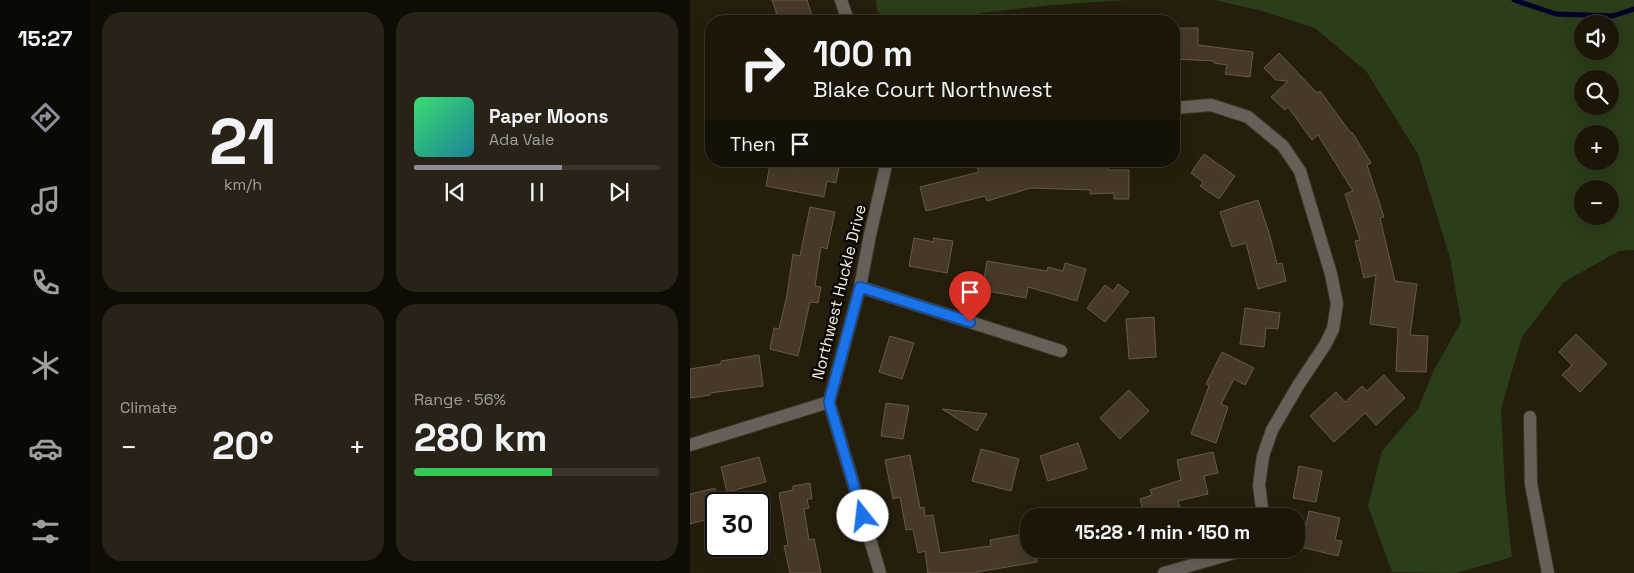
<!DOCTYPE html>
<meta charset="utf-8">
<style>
body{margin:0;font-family:"Space Grotesk",sans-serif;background:#292317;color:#f1f3f6;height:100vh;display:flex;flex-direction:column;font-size:19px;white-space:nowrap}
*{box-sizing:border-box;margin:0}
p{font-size:16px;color:#a09f9c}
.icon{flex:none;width:28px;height:28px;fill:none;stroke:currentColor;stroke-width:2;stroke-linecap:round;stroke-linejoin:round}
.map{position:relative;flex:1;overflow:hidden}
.sheet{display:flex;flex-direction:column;gap:12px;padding:12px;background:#0f0c05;width:600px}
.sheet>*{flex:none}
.banner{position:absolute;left:15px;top:15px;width:475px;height:152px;border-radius:20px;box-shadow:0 5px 20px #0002,0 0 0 1px #3a352a;background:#1c1609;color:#f1f3f6;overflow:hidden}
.buttons{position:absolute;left:884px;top:15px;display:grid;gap:10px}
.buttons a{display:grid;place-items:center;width:45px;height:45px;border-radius:50%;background:#1c1609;box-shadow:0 5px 20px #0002,0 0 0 1px #3a352a;font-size:25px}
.speed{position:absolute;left:15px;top:492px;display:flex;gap:10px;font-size:25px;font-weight:700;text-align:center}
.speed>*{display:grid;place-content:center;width:65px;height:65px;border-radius:50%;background:#1c1609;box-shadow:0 5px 20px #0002,0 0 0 1px #3a352a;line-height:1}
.speed .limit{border:2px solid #111;border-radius:8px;background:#fff;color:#111}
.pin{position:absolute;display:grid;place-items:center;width:42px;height:42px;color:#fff;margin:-51px -21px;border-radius:50% 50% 50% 0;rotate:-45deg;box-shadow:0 0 5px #0007}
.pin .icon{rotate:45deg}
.me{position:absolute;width:55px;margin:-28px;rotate:344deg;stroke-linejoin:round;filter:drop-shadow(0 0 4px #0008)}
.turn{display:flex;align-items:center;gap:18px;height:105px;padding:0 25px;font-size:22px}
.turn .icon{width:65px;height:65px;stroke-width:2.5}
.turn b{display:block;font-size:35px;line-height:42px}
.then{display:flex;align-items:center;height:48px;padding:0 25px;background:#0003;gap:10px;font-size:19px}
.big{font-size:38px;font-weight:700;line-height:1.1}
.sheet .widget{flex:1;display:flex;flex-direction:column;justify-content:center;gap:8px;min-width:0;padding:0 18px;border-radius:20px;background:#292317}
.sheet .dial{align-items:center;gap:0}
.dial b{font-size:65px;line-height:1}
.song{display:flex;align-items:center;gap:15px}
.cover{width:60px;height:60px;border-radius:8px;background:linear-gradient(135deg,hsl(140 70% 55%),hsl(190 70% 35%))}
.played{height:5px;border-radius:2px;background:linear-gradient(90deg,#8c9099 60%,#3a352a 60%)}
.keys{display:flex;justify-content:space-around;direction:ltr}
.heat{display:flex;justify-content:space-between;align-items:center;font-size:28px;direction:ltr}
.charge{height:8px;border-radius:4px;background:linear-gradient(90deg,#34c759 56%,#3a352a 0)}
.sheet .tiles{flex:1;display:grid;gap:12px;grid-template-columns:repeat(2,1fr)}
.trip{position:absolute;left:330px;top:508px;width:285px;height:50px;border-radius:20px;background:#1c1609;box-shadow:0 5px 20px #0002,0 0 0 1px #3a352a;font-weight:700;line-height:50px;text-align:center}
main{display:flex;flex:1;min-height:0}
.dock{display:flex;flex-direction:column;width:90px;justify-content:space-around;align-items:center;background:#0b0904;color:#a09f9c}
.dock .icon{width:35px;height:35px}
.dock .on{color:#8c9099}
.dock b{font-size:22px;color:#f1f3f6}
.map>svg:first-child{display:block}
.green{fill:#293e19;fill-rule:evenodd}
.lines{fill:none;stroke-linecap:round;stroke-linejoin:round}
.stream{stroke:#00002b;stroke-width:5}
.building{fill:#463929;stroke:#675948}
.street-casing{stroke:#3f3827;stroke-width:14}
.street{stroke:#676059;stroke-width:12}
.route-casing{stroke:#114b97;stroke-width:12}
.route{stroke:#1a73e8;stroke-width:9}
.labels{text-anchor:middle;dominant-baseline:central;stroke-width:5;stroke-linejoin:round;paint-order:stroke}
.street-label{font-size:16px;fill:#faf4e9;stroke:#0c0803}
</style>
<main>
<nav class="dock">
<b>15:27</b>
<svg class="icon on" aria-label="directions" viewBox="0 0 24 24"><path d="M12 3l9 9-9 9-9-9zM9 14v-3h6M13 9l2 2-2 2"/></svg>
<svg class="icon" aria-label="music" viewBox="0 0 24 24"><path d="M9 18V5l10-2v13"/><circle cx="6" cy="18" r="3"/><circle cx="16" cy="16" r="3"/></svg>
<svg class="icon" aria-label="phone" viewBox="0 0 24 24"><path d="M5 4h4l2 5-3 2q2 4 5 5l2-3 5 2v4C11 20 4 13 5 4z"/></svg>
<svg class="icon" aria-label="climate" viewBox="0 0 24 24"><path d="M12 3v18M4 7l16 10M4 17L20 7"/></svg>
<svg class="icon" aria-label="car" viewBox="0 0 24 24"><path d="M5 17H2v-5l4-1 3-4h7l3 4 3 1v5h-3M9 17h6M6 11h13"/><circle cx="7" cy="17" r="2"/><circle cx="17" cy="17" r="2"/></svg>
<svg class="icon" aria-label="filters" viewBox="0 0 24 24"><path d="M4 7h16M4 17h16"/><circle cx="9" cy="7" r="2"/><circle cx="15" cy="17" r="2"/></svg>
</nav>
<section class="sheet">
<div class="tiles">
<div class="widget dial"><b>21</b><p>km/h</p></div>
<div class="widget">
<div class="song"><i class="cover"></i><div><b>Paper Moons</b><p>Ada Vale</p></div></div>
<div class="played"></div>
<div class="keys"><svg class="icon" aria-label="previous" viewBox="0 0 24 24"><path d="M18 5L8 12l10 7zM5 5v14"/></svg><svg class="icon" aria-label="pause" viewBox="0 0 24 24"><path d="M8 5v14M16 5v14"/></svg><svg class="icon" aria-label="next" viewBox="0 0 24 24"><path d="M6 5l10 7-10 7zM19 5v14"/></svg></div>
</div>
<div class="widget"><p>Climate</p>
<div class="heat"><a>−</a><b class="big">20°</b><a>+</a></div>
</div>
<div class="widget"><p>Range · 56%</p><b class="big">280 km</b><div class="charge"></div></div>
</div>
</section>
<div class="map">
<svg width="944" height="573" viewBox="0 0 944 573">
<rect width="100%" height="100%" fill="#251e0c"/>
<!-- green -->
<g class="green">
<path d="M 186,0 L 436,0 L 362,5 L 290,13 L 262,21 L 199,21 L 187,11 Z"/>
<path d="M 524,0 L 944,0 L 944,250 L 929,251 L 874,282 L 832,337 L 811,409 L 815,490 L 822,557 L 766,573 L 702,572 L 678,506 L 692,451 L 728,409 L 743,372 L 771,322 L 760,258 L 728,154 L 676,71 L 625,28 L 569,10 ZM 892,24 L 920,24 L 920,51 L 892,51 ZM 892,79 L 920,79 L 920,106 L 892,106 ZM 892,134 L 920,134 L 920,161 L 892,161 ZM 892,189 L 920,189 L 920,216 L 892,216 Z"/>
</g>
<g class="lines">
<!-- stream -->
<path class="stream" d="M 824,0 L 866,14 L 923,16 L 944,9"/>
</g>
<!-- building -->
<g class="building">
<path d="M 82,0 L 117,0 L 124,21 L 89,21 Z"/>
<path d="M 484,28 L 508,28 L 508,45 L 563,52 L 560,77 L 535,74 L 537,65 L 524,63 L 524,61 L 484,59 Z"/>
<path d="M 589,53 L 627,93 L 630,91 L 661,133 L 662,132 L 681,163 L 677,165 L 694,217 L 690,218 L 705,281 L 727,284 L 720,335 L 738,336 L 736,372 L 706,371 L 708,328 L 680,324 L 686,275 L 674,278 L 665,241 L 670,240 L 655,194 L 663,191 L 628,135 L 622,140 L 598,107 L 595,110 L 581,97 L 598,81 L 586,80 L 574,68 Z"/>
<path d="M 514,154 L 545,176 L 529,199 L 510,186 L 513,182 L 501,173 Z"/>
<path d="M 119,161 L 150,161 L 146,183 L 137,181 L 134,197 L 76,186 L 80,164 L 103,168 L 104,164 L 118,167 Z"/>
<path d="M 311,161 L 418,161 L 418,170 L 439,170 L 439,199 L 424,199 L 424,193 L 400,194 L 400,190 L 341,188 L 297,201 L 295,196 L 236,211 L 230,187 L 289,172 L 287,168 Z"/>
<path d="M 568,200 L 580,236 L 587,264 L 592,263 L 596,281 L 568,289 L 556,243 L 542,247 L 530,212 Z"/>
<path d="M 120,207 L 145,212 L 137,249 L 131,247 L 125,286 L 131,287 L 128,303 L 120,302 L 108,356 L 80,349 L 84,328 L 89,329 L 97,295 L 103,254 L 110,256 Z"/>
<path d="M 224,238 L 244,242 L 243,238 L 263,241 L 257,273 L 219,266 Z"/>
<path d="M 297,261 L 357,271 L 358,267 L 373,271 L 375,263 L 396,269 L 387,301 L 338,287 L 336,298 L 292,290 Z"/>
<path d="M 428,284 L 439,292 L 415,322 L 397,308 L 415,285 L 423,291 Z"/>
<path d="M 555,308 L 590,313 L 588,329 L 576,328 L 574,347 L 550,344 Z"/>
<path d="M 464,317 L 466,357 L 439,359 L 436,319 Z"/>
<path d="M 886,334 L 917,364 L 890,392 L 872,375 L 882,365 L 869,352 Z"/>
<path d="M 200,336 L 224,343 L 212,379 L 189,372 Z"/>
<path d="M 532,352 L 564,368 L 555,385 L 544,379 L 531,404 L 538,407 L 526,443 L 501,434 L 519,386 L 516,384 Z"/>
<path d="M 69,355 L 73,386 L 20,393 L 20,395 L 0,398 L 0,369 L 31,364 L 31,361 Z"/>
<path d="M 694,375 L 715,398 L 686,425 L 675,413 L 644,442 L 620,416 L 646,392 L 655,402 L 672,386 L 677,391 Z"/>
<path d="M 439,390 L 459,411 L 430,439 L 410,418 Z"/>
<path d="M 196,403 L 219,406 L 213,439 L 191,436 Z"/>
<path d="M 252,409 L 297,414 L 287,431 Z"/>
<path d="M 388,443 L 397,469 L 358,481 L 350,456 Z"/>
<path d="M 291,449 L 329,459 L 321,491 L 282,481 Z"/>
<path d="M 523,452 L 528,473 L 514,476 L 518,494 L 488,501 L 493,516 L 455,516 L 450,499 L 462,495 L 460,490 L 491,480 L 487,460 Z"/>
<path d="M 220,455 L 230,508 L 234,507 L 235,516 L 243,515 L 250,553 L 301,546 L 300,540 L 339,533 L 339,549 L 345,549 L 347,562 L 287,572 L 287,573 L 238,573 L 235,551 L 228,553 L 223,529 L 216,530 L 210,497 L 203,499 L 195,460 Z"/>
<path d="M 69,457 L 76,482 L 37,492 L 31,467 Z"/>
<path d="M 609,466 L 632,471 L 626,502 L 603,498 Z"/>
<path d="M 120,483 L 122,499 L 117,499 L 119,508 L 114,509 L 119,540 L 124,539 L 131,573 L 100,573 L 94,546 L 98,545 L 89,493 L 103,490 L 103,486 Z"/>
<path d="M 25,488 L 29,504 L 26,504 L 26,517 L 0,524 L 0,494 Z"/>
<path d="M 619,511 L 650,518 L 645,540 L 652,541 L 648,556 L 611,547 Z"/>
</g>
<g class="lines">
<defs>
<g id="street">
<path d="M 151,0 L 158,21"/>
<path d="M 484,108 L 521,105 L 558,117 L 593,146 L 610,171 L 641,274 L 647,304 L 643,329 L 635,345 L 609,384 L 582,430 L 573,456 L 569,485 L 573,516"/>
<path d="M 170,287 L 371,351"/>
<path d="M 840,417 L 841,484 L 858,573"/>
<path d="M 0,445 L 139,402"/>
<path d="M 190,573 L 139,402 L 170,287 L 180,235 L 197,161"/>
<path d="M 474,573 L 558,549"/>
</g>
</defs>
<!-- street casing -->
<use href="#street" class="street-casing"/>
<!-- street -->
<use href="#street" class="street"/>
</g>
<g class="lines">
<defs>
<path id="route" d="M 173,516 L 139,402 L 170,287 L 280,322"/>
</defs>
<!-- route casing -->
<use href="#route" class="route-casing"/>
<!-- route -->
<use href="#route" class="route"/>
</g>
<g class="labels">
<!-- street labels -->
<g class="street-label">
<text transform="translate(149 292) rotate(-76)">Northwest Huckle Drive</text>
</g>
</g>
</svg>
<div class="buttons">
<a><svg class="icon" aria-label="sound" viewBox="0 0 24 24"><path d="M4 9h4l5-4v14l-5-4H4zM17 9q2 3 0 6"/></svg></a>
<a><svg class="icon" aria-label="search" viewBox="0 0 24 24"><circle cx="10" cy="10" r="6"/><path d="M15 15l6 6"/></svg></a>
<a>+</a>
<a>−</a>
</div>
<div class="speed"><div class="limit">30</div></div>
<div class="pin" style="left:280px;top:322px;background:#d93025"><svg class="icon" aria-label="arrive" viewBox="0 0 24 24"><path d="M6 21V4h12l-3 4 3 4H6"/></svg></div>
<svg class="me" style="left:173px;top:516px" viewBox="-20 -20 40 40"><circle r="19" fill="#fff"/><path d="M0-13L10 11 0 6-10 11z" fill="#1a73e8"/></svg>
<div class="trip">15:28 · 1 min · 150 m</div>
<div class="banner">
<div class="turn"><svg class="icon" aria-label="right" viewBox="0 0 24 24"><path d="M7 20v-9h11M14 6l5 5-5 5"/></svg><div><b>100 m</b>Blake Court Northwest</div></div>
<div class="then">Then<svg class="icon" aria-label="arrive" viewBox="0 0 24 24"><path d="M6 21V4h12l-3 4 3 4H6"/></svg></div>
</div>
</div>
</main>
